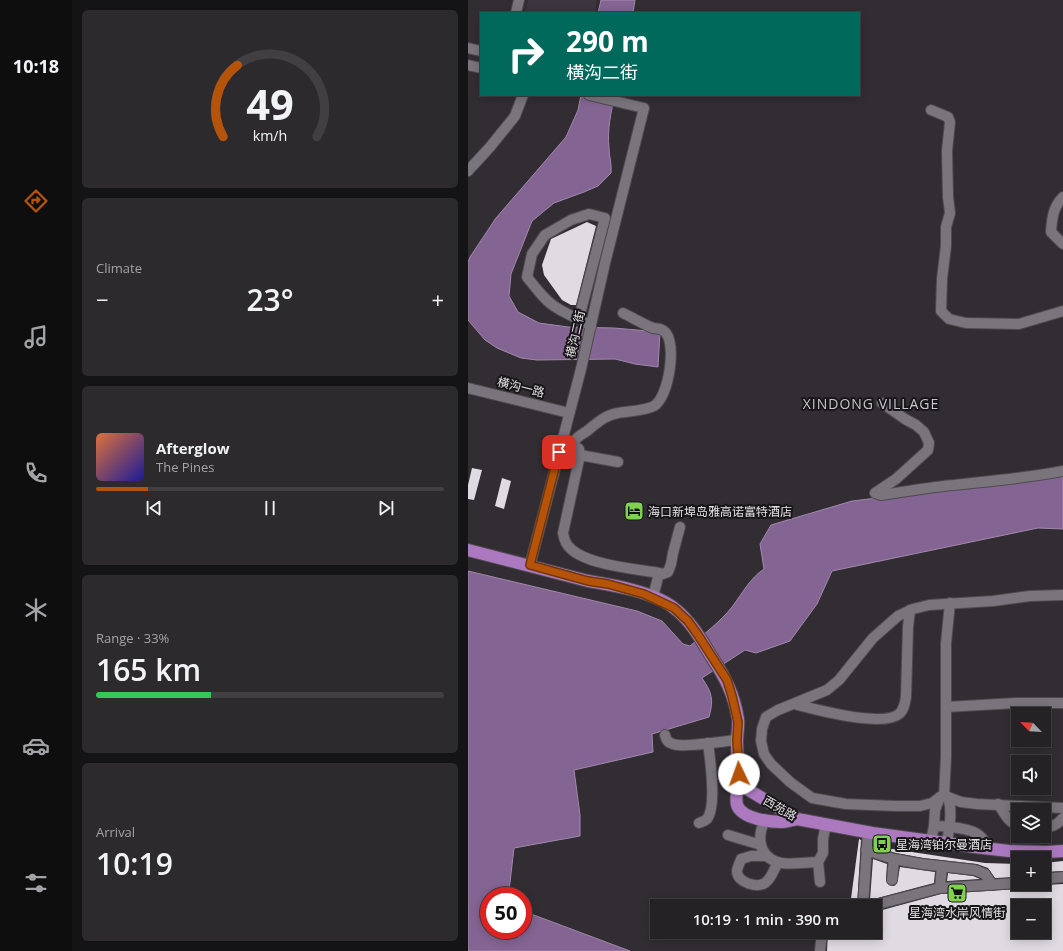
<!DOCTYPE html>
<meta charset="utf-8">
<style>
body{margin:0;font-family:"Open Sans","Noto Sans SC",sans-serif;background:#2d2a2e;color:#f1f3f6;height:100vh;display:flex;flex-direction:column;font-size:15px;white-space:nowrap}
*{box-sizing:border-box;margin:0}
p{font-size:13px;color:#a3a4a7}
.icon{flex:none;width:22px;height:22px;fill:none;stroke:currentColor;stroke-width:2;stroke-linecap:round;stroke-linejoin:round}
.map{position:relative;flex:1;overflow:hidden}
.drawer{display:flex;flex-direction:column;gap:10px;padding:10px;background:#141315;width:396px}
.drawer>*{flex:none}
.hud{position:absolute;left:12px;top:12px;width:380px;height:84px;border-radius:0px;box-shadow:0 2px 10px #0003,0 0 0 1px #423f43;background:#00695c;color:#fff;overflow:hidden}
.needle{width:26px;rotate:295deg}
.fabs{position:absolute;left:543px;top:707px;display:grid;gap:8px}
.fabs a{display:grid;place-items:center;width:40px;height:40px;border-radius:0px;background:#252226;box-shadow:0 2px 10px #0003,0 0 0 1px #423f43;font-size:20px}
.speed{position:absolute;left:12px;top:887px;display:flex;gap:8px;font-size:20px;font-weight:700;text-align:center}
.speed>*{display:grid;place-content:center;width:52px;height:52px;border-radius:50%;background:#252226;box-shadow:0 2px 10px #0003,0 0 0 1px #423f43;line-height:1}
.speed .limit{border:6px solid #d22;background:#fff;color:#111}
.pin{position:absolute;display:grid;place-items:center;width:34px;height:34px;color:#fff;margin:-17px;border-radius:8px;box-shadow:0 2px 6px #0006}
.me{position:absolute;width:44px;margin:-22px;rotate:357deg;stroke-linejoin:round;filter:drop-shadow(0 0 3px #0008)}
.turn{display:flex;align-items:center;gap:14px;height:84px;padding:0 20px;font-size:18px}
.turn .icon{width:52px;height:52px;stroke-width:2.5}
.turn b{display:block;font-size:28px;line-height:34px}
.big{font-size:30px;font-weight:600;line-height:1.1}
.drawer .card{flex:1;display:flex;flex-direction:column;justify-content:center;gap:6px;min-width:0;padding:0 14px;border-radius:6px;background:#2d2a2e}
.drawer .dial{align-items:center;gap:0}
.dial svg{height:104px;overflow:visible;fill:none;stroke:#423f43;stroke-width:7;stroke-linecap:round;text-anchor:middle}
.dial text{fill:#f1f3f6;stroke:none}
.song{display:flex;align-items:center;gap:12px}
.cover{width:48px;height:48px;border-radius:6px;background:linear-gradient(135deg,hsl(20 70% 55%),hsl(240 70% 35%))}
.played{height:4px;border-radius:2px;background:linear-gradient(90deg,#b45309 15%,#423f43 15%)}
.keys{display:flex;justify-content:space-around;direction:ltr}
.heat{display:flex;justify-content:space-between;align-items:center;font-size:22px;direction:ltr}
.charge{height:6px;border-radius:3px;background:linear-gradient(90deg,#34c759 33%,#423f43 0)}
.trip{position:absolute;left:182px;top:899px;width:232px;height:40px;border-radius:0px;background:#252226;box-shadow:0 2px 10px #0003,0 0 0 1px #423f43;font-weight:600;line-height:40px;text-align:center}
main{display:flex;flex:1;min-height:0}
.dock{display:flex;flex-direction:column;width:72px;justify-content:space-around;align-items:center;background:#0f0e0f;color:#a3a4a7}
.dock .icon{width:28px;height:28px}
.dock .on{color:#b45309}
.dock b{font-size:18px;color:#f1f3f6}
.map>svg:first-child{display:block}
.built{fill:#3c343f}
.water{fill:#846492;stroke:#a089ab}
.building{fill:#e0dbe2;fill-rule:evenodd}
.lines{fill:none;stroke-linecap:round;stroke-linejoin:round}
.minor-casing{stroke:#4e4a4f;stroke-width:12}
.major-casing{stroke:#4e4a4f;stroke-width:14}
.minor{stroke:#7a757c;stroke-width:10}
.major{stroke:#ac79c0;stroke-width:12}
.route-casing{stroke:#753606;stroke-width:10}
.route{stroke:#b45309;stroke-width:7}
.labels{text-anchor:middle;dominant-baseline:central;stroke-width:4;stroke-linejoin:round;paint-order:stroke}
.street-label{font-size:12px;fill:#e3e0e4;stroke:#181619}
.poi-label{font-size:12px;fill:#e3e0e4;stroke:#181619;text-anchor:start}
.quarter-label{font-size:14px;letter-spacing:1px;fill:#c9c5cc;stroke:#181619}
</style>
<main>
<nav class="dock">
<b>10:18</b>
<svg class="icon on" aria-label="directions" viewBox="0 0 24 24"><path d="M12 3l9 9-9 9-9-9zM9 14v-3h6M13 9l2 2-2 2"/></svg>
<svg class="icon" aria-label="music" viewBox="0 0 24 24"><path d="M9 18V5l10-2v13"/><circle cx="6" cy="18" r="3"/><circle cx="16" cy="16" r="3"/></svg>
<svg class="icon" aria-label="phone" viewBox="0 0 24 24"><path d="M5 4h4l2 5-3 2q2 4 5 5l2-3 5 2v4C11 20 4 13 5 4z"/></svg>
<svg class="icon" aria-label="climate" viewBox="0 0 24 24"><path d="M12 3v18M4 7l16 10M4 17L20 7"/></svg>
<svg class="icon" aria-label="car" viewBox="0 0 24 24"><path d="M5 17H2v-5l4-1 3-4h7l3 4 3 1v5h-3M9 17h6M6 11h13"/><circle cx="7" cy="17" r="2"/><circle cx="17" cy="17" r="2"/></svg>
<svg class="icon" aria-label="filters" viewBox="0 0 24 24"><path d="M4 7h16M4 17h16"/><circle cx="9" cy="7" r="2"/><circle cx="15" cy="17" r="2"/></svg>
</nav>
<section class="drawer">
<div class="card dial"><svg viewBox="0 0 100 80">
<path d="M14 69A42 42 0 1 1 86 69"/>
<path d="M14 69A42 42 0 0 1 25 14" stroke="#b45309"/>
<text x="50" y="56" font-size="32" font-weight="700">49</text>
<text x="50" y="72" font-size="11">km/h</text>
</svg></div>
<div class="card"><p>Climate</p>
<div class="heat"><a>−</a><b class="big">23°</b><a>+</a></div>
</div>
<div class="card">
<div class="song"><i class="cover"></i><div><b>Afterglow</b><p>The Pines</p></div></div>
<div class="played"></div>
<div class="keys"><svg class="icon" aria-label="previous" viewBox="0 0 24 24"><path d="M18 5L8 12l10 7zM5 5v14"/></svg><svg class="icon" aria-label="pause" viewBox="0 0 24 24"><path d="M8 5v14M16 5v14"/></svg><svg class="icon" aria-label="next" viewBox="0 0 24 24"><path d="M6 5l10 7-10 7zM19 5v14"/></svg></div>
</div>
<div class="card"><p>Range · 33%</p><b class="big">165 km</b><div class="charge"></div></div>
<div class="card"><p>Arrival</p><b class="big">10:19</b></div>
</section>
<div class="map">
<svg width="595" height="951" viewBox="0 0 595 951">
<rect width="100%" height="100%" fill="#312d32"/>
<!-- built -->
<path class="built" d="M 60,0 L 129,0 L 127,13 L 57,13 Z"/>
<!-- water -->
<g class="water">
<path d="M 133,0 L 167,0 L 165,13 L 130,13 Z"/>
<path d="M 113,95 L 147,95 C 143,111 139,131 141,148 C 141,156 144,164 143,173 L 130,186 L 116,192 L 86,203 L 64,221 L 43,274 L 41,296 L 50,312 L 71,323 L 100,327 L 146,328 L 192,332 L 190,367 L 167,364 L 147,359 L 69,360 L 53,358 L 29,348 L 17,340 L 0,320 L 0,262 L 2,257 L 28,218 L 98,137 L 110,110 Z"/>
<path d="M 595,476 L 595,529 L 570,528 L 364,571 L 349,604 L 322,641 L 288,653 L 277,650 L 234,678 C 244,693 246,699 241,717 L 184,734 L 185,752 L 106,770 L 112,815 L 112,836 L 46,848 L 41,891 L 38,896 L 21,896 L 21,930 L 55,930 L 55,911 L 162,951 L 0,951 L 0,571 L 169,611 L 194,621 L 215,644 L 222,646 C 237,633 252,622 264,607 C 274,594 282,578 296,569 L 292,544 L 303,525 L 384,501 Z"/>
</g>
<!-- building -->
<g class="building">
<path d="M 119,222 L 128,226 L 108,305 L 103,305 L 94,300 L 76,275 L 74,265 L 83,239 Z"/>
<path d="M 4,468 L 14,470 L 6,500 L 0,499 L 0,485 Z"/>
<path d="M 34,478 L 43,481 L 36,509 L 27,506 Z"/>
<path d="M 391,839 L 393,840 L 389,906 L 382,906 Z"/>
<path d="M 406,844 L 424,849 L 517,863 L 550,864 L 550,877 L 527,878 L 520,868 L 509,864 L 455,858 L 428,853 L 406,846 Z"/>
<path d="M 405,859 L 419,864 L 418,880 L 421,885 L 426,886 L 429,883 L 432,867 L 467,872 L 466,883 L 402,900 Z"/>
<path d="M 595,861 L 595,871 L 576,872 L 576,863 Z"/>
<path d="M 480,873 L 505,876 L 512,879 L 479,881 Z"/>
<path d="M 556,884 L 572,884 L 577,885 L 595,884 L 595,951 L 359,951 L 360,932 L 407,932 L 407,912 L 473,894 L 550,889 L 554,888 ZM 550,906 L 576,906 L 576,932 L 550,932 Z"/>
</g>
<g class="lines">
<defs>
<g id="minor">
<path d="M 48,13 L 51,0"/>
<path d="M 0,48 L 13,51"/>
<path d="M 0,65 L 13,68"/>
<path d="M 463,110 L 480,117 L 482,122 L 479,151 L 480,197 L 482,213 L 478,227 L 478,246 L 474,279 L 473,311 L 481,319 L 498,323 L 551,324 L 595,311"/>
<path d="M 0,171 L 22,147 L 47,116 L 55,95"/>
<path d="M 595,197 C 585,207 584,218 583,232 L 595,244"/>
<path d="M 111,318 L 137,218 L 121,214 L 103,220 L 77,235 L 64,254 L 59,277 C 68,288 77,301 89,308 C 100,315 112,319 123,326"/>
<path d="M 0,388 L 101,413"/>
<path d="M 414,403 L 437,419 L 448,425 L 456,432 L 461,443 L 460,450 L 428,479 L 407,493 L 413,495 C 437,492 461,487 486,485 C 522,481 559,478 595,471"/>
<path d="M 93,443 L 108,447 L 111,449 L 112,455 L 95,533 C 96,539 98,545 103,549 C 120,565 168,569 191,573 L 185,597"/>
<path d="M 105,446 C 106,443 107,440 109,438 C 112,435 116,433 119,431 C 129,423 137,415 150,413 C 161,411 176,411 186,406 C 201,397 209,343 197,332 C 193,328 190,329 185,328 C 175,324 165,318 155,313"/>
<path d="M 112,455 L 150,462"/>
<path d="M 62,565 L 113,369 L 137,263 L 176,108 L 121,95"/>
<path d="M 191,573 L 195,574 L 200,572 L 203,564 L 205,553 L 212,527"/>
<path d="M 595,595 L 562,596 L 525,601 L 461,605 L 445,609 L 430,616 L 405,638 L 371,680 L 359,690 L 310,710 L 298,717 L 294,729 L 293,741 L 296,754 L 303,764 L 322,782 L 344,798 L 378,804 L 428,806 L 452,806 L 464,803 L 472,797 L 480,797 L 493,802 L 509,804 L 595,808"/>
<path d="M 326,704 C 346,709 414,728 431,714 C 436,710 437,703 438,697 L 440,627 L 442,610"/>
<path d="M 478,707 L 548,703 L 595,703"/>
<path d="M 197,735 C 198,740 200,743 205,744 C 215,748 256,741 269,740"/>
<path d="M 476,797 L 478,757 L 478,643 L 482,603"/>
<path d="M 530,804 C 536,812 540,823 550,825"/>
<path d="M 297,820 C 289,836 290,855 309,862 C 321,866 338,862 350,862 L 355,853 L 355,839 L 358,824"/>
<path d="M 231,823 C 233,822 237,821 239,819 C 249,806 242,758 240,743"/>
<path d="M 466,826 L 467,810 L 472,797"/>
<path d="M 576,827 C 584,828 590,824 595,818"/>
<path d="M 260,835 L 293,845"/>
<path d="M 463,841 L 466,826 C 478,826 504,828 512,836 C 516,839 518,844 520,849"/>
<path d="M 479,843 C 481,827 485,813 480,797"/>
<path d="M 398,850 L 426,859 L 454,864 L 507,870 L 517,874 L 524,885"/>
<path d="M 299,856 L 283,856 L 273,859 C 272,863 269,868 269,871 C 269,883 289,888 297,883 C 304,878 306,869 310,862"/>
<path d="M 350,862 L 352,882"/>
<path d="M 576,879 L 595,877"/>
<path d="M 424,880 L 426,859"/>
<path d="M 472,888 L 474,866"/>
<path d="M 395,906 L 400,832"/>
<path d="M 403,906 L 472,888 L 550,883"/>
<path d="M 352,951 L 354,932"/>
</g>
<g id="major">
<path d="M 0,550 L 120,581 C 145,585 186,592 206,608 C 222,620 233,639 243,656 C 257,677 266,694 270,719 C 271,726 269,734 269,741 C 269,756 270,771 274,786 L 329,819 L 404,833 L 507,847 L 541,851 L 579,852 L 595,851"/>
<path d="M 271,777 C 270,785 267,797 269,805 C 274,819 302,822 314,822 C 319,822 324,820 329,819"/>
</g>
</defs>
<!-- minor casing -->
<use href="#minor" class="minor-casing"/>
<!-- major casing -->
<use href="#major" class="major-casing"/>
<!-- minor -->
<use href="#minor" class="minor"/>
<!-- major -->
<use href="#major" class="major"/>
</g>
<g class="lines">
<defs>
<path id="route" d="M 91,452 L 62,565 L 120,581 L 140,584 L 176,594 L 206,608 L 220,621 L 230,635 L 259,680 L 264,696 L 270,722 L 269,740 L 271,774"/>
</defs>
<!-- route casing -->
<use href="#route" class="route-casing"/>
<!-- route -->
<use href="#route" class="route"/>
</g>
<!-- icons -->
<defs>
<symbol id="hotel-square" viewBox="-11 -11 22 22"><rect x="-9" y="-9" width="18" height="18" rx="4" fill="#80d051" stroke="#181619"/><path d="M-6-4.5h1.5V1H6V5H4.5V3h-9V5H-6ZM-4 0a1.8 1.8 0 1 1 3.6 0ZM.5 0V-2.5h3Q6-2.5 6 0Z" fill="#111"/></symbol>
<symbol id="bus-square" viewBox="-11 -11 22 22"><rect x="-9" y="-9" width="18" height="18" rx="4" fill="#80d051" stroke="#181619"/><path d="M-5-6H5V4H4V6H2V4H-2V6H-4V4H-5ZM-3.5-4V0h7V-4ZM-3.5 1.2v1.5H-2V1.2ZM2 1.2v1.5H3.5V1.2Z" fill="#111"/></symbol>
<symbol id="supermarket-square" viewBox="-11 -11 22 22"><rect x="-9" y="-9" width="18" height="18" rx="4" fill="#80d051" stroke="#181619"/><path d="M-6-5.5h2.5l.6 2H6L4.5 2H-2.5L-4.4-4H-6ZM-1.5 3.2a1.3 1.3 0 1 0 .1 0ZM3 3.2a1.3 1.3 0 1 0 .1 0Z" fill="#111"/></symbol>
</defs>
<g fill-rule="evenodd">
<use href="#hotel-square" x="155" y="500" width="22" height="22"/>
<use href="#bus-square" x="403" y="833" width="22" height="22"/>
<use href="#supermarket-square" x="478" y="882" width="22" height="22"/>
</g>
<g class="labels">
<!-- street labels -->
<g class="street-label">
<text transform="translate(107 334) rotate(-77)">横沟二街</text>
<text transform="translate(53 387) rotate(14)">横沟一路</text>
<text transform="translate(312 808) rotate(30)">西苑路</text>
</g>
<!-- poi labels -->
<g class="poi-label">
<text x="180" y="511">海口新埠岛雅高诺富特酒店</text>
<text x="428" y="844">星海湾铂尔曼酒店</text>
<text x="489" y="912" text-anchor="middle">星海湾水岸风情街</text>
</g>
<!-- quarter labels -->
<g class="quarter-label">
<text x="403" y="403">XINDONG VILLAGE</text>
</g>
</g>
</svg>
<div class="fabs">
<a><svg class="needle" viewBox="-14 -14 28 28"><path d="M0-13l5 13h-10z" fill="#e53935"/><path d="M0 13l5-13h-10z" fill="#a3a4a7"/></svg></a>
<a><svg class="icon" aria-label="sound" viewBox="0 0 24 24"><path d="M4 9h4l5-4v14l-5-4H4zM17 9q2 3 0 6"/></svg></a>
<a><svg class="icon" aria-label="layers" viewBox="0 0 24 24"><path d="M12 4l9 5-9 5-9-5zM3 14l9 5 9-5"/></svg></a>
<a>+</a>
<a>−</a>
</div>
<div class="speed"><div class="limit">50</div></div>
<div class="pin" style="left:91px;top:452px;background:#d93025"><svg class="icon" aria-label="arrive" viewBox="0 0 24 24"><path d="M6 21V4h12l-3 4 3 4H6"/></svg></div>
<svg class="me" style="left:271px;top:774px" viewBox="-20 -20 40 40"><circle r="19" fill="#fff"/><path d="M0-13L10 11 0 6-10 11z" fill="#b45309"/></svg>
<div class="trip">10:19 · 1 min · 390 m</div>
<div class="hud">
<div class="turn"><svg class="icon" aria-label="right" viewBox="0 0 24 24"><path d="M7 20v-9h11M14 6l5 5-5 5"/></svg><div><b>290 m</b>横沟二街</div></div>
</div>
</div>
</main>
